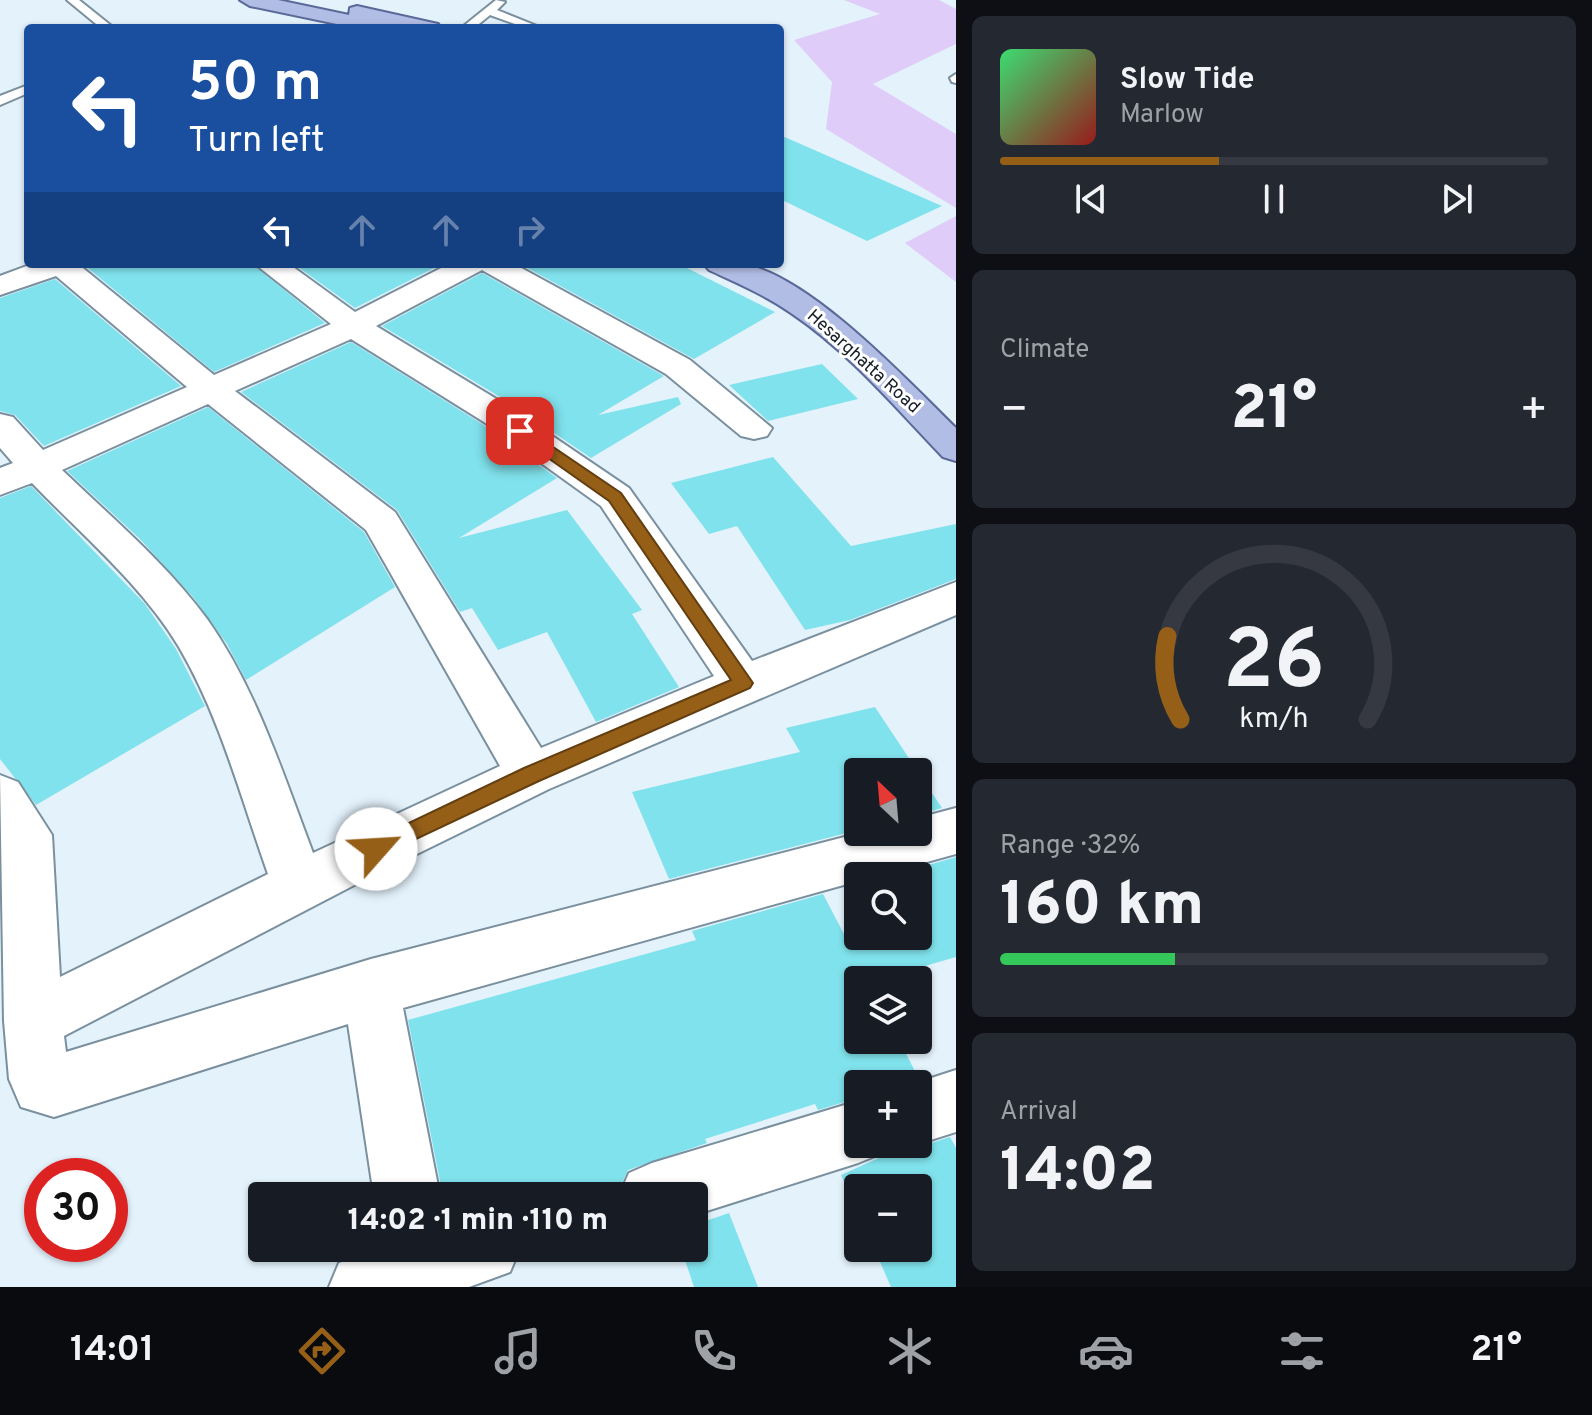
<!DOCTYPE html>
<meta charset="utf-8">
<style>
body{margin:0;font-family:Overpass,sans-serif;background:#242831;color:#f1f3f6;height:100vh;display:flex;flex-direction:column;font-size:30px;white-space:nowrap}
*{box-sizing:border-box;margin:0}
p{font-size:26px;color:#9ea1a6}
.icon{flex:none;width:44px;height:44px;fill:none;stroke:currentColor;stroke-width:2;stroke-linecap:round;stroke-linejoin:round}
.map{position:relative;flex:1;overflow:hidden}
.drawer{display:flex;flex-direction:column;gap:16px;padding:16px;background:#0d0f14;width:636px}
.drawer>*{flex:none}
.guide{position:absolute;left:24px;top:24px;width:760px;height:244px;border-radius:8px;box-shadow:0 2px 6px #0004;background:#1a4fa0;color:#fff;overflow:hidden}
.needle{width:52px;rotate:334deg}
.buttons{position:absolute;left:844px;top:758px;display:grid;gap:16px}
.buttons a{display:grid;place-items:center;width:88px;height:88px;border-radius:8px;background:#171b24;box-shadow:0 2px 6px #0004;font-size:40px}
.speed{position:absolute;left:24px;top:1158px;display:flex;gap:16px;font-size:40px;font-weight:700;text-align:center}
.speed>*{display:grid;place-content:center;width:104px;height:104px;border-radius:50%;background:#171b24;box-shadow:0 2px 6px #0004;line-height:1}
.speed .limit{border:12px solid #d22;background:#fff;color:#111}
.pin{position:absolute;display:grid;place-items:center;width:68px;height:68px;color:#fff;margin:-34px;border-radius:16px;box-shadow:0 4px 12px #0006}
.me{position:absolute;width:88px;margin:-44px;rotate:64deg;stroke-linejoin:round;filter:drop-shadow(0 0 6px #0008)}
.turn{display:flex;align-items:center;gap:28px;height:168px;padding:0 32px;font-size:36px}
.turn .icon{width:104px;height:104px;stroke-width:2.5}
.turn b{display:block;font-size:56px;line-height:68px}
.lanes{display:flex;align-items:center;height:76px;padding:0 32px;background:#0003;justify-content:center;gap:40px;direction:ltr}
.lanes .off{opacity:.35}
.big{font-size:60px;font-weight:800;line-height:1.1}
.drawer .tile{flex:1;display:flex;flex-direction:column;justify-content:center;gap:12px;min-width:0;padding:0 28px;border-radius:12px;background:#242831}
.drawer .dial{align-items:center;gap:0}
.dial svg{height:208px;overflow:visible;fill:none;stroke:#363941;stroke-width:7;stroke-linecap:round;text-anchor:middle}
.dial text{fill:#f1f3f6;stroke:none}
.song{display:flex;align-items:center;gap:24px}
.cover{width:96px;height:96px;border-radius:12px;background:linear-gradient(135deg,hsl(140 70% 55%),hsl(0 70% 35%))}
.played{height:8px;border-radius:4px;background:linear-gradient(90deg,#965f18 40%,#363941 40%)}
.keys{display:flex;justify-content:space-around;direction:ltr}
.heat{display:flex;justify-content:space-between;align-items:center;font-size:44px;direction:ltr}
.charge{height:12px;border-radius:6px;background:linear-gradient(90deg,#34c759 32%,#363941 0)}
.trip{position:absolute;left:248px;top:1182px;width:460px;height:80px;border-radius:8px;background:#171b24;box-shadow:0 2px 6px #0004;font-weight:800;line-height:80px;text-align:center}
.tabs{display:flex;height:128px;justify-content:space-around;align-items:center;background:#090b0e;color:#9ea1a6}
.tabs .icon{width:56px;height:56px}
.tabs .active{color:#965f18}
.tabs b{font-size:36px;color:#f1f3f6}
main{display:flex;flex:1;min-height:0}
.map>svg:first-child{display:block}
.green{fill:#e0ccf8}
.building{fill:#80e2ec}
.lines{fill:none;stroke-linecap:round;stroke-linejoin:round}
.service-casing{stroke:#7a909f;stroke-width:4}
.minor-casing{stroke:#7a909f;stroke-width:4}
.primary-casing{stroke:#5a6998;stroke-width:4}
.service{fill:#fff;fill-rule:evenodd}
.minor{fill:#fff;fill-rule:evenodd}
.primary{fill:#b2bde6;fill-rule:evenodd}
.route{fill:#965f18;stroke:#623e10;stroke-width:2}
.labels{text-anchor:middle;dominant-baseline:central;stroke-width:6;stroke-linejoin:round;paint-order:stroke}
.far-street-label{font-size:18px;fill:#172026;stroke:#fff}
</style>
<main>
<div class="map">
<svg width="956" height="1287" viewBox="0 0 956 1287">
<rect width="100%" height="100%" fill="#e4f2fc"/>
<!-- green -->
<g class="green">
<path d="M 844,0 L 939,0 L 956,9 L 956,44 L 873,84 L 956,134 L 956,208 L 826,129 L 832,82 L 794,40 L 880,14 Z"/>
<path d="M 956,216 L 956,282 L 905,243 Z"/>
</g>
<!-- building -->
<g class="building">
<path d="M 780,135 L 942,206 L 867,241 L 780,199 Z"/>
<path d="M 83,264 L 252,264 L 325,323 L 214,372 Z"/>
<path d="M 294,264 L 442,264 L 355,308 Z"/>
<path d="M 520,264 L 679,264 L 775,312 L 694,359 Z"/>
<path d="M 482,273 L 664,376 L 598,415 L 678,397 L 681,404 L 591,458 L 510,403 L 382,326 Z"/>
<path d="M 55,279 L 181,386 L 44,446 L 15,415 L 0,411 L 0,298 Z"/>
<path d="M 351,342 L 482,424 L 557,478 L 459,538 L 567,510 L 642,610 L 632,614 L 679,687 L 596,722 L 547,632 L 498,650 L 472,608 L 460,612 L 397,510 L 241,392 Z"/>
<path d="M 822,364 L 858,399 L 768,421 L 729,385 Z"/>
<path d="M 208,407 L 364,532 L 395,587 L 246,680 L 227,644 L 193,597 L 140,539 L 67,471 Z"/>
<path d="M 773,457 L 851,546 L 956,524 L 956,579 L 850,620 L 805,630 L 737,526 L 709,534 L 671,483 Z"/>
<path d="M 31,486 L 145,604 L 176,649 L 205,706 L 36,805 L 0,759 L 0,498 Z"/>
<path d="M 875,707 L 942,808 L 918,815 L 918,772 L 858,772 L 858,830 L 669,879 L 632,792 L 800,752 L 786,728 Z"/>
<path d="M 956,857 L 956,957 L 876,980 L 858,980 L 858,1040 L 899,1040 L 919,1079 L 910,1084 L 858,1084 L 858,1098 L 818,1110 L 815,1104 L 705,1139 L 707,1143 L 628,1170 L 620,1187 L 591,1196 L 443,1196 L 408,1020 L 696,940 L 692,931 L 823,894 L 845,936 L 918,936 L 918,868 Z"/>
<path d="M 950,1137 L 956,1148 L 956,1287 L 891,1287 L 874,1248 L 918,1248 L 918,1188 L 858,1188 L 858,1213 L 841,1175 L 881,1157 L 887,1144 L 919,1147 Z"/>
<path d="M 729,1213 L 758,1287 L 694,1287 L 681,1248 L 694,1248 L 694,1225 Z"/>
</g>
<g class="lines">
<defs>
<g id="service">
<path d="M 67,0 L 79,0 L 114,28 L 101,28 Z"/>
<path d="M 496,0 L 505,2 L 497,10 L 542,28 L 526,28 L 490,15 L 474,28 L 461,28 Z"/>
<path d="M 956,74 L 956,83 L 952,82 L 950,78 Z"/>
<path d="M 28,85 L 28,93 L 0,105 L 0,96 Z"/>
</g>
<g id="minor">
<path d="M 32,264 L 78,264 L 214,375 L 331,324 L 255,264 L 289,264 L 355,312 L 449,264 L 514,264 L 690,360 L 772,428 L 767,436 L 754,439 L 741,436 L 666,374 L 482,270 L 376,326 L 508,406 L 629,488 L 752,661 L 956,582 L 956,615 L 549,789 L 362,881 L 64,1036 L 66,1052 L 371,959 L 864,832 L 918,832 L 918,818 L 956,808 L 956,854 L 876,876 L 858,876 L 858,881 L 403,1008 L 440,1196 L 374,1196 L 348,1024 L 54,1117 L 21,1107 L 9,1079 L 4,1021 L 0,775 L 18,782 L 52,835 L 60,977 L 268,874 C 241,798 220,717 179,647 C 142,585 82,535 32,483 L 0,495 L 0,468 L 13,463 L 0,448 L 0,414 L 13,417 L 43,450 L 187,387 L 56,276 L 0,295 L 0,276 ZM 351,339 L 484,422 L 601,506 L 714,676 L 541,748 L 395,512 L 235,391 ZM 208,404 L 366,530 L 500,766 L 313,853 C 283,774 256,688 207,619 C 166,563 112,518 62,470 Z"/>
<path d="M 956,1070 L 956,1132 L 918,1144 L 918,1084 L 913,1084 Z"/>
<path d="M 858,1101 L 858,1144 L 884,1144 L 880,1154 L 858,1163 L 694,1215 L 694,1196 L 619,1196 L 629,1173 L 652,1163 Z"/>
<path d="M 378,1248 L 520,1248 L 510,1272 L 469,1287 L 329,1287 L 339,1263 Z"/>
</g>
<g id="primary">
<path d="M 240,0 L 278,0 L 349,15 L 350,8 L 357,6 L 438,24 L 441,28 L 356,28 L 250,6 Z"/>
<path d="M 704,264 C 716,264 730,262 742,264 C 808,274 908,381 956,428 L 956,461 L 943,457 C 895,407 849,352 791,313 C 765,295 737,283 709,270 Z"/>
</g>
</defs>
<!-- service casing -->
<use href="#service" class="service-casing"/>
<!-- minor casing -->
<use href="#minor" class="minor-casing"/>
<!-- primary casing -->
<use href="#primary" class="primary-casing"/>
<!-- service -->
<use href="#service" class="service"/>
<!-- minor -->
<use href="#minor" class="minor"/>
<!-- primary -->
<use href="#primary" class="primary"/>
</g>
<!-- route -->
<path class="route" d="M 514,428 L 525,428 L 621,493 L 753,683 L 750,688 L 539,781 L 376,858 L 369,855 L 365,849 L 369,842 L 524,768 L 731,680 L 609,501 L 514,434 Z"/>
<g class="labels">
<!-- far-street labels -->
<g class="far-street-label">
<text transform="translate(863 362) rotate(42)">Hesarghatta Road</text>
</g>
</g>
</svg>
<div class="buttons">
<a><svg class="needle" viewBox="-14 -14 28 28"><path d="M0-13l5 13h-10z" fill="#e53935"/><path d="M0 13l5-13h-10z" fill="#9ea1a6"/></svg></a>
<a><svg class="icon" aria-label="search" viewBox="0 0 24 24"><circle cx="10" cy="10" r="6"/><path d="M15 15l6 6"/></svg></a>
<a><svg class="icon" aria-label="layers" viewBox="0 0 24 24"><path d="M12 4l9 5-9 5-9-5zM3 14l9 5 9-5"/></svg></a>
<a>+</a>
<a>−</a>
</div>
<div class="speed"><div class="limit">30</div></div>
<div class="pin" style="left:520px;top:431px;background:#d93025"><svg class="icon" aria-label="arrive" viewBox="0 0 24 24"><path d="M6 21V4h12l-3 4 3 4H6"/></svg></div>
<svg class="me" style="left:376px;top:849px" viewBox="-20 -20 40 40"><circle r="19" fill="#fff"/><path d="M0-13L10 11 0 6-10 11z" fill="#965f18"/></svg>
<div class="trip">14:02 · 1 min · 110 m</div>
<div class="guide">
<div class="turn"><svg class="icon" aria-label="left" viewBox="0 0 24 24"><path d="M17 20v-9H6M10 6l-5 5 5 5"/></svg><div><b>50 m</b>Turn left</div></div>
<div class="lanes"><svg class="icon" aria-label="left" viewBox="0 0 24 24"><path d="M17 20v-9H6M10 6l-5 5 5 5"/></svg><svg class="icon off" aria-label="ahead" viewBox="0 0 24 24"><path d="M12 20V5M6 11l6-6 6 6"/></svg><svg class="icon off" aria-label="ahead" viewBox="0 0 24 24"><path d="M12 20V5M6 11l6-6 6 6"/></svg><svg class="icon off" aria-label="right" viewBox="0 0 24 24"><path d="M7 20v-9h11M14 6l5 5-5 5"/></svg></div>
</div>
</div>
<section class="drawer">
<div class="tile">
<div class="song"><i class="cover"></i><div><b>Slow Tide</b><p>Marlow</p></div></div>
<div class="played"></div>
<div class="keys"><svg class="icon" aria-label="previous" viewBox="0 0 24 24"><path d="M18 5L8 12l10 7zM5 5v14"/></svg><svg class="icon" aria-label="pause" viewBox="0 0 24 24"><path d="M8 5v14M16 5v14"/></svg><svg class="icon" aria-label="next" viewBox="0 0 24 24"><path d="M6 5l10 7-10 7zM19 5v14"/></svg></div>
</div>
<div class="tile"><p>Climate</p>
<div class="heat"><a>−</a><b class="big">21°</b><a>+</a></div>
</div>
<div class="tile dial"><svg viewBox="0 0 100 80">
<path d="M14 69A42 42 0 1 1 86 69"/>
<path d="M14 69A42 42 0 0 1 9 37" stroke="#965f18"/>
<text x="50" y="56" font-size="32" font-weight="700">26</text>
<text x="50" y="72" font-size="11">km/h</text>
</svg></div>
<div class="tile"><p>Range · 32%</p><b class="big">160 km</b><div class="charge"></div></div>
<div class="tile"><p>Arrival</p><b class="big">14:02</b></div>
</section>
</main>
<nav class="tabs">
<b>14:01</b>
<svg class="icon active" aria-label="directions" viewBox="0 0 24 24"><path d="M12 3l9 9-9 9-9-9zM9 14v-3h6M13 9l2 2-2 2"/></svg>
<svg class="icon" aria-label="music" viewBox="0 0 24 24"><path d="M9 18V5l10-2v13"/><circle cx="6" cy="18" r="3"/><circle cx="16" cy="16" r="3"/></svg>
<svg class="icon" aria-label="phone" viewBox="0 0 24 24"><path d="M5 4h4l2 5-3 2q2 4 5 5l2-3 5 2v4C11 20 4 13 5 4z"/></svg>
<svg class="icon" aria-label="climate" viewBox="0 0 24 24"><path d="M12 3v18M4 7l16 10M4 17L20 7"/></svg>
<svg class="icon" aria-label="car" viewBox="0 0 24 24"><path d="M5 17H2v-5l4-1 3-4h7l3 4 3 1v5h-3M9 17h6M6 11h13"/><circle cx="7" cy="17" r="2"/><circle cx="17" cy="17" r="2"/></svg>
<svg class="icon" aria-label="filters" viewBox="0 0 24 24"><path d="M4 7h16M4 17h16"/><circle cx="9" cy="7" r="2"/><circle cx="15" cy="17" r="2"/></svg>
<b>21°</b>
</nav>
